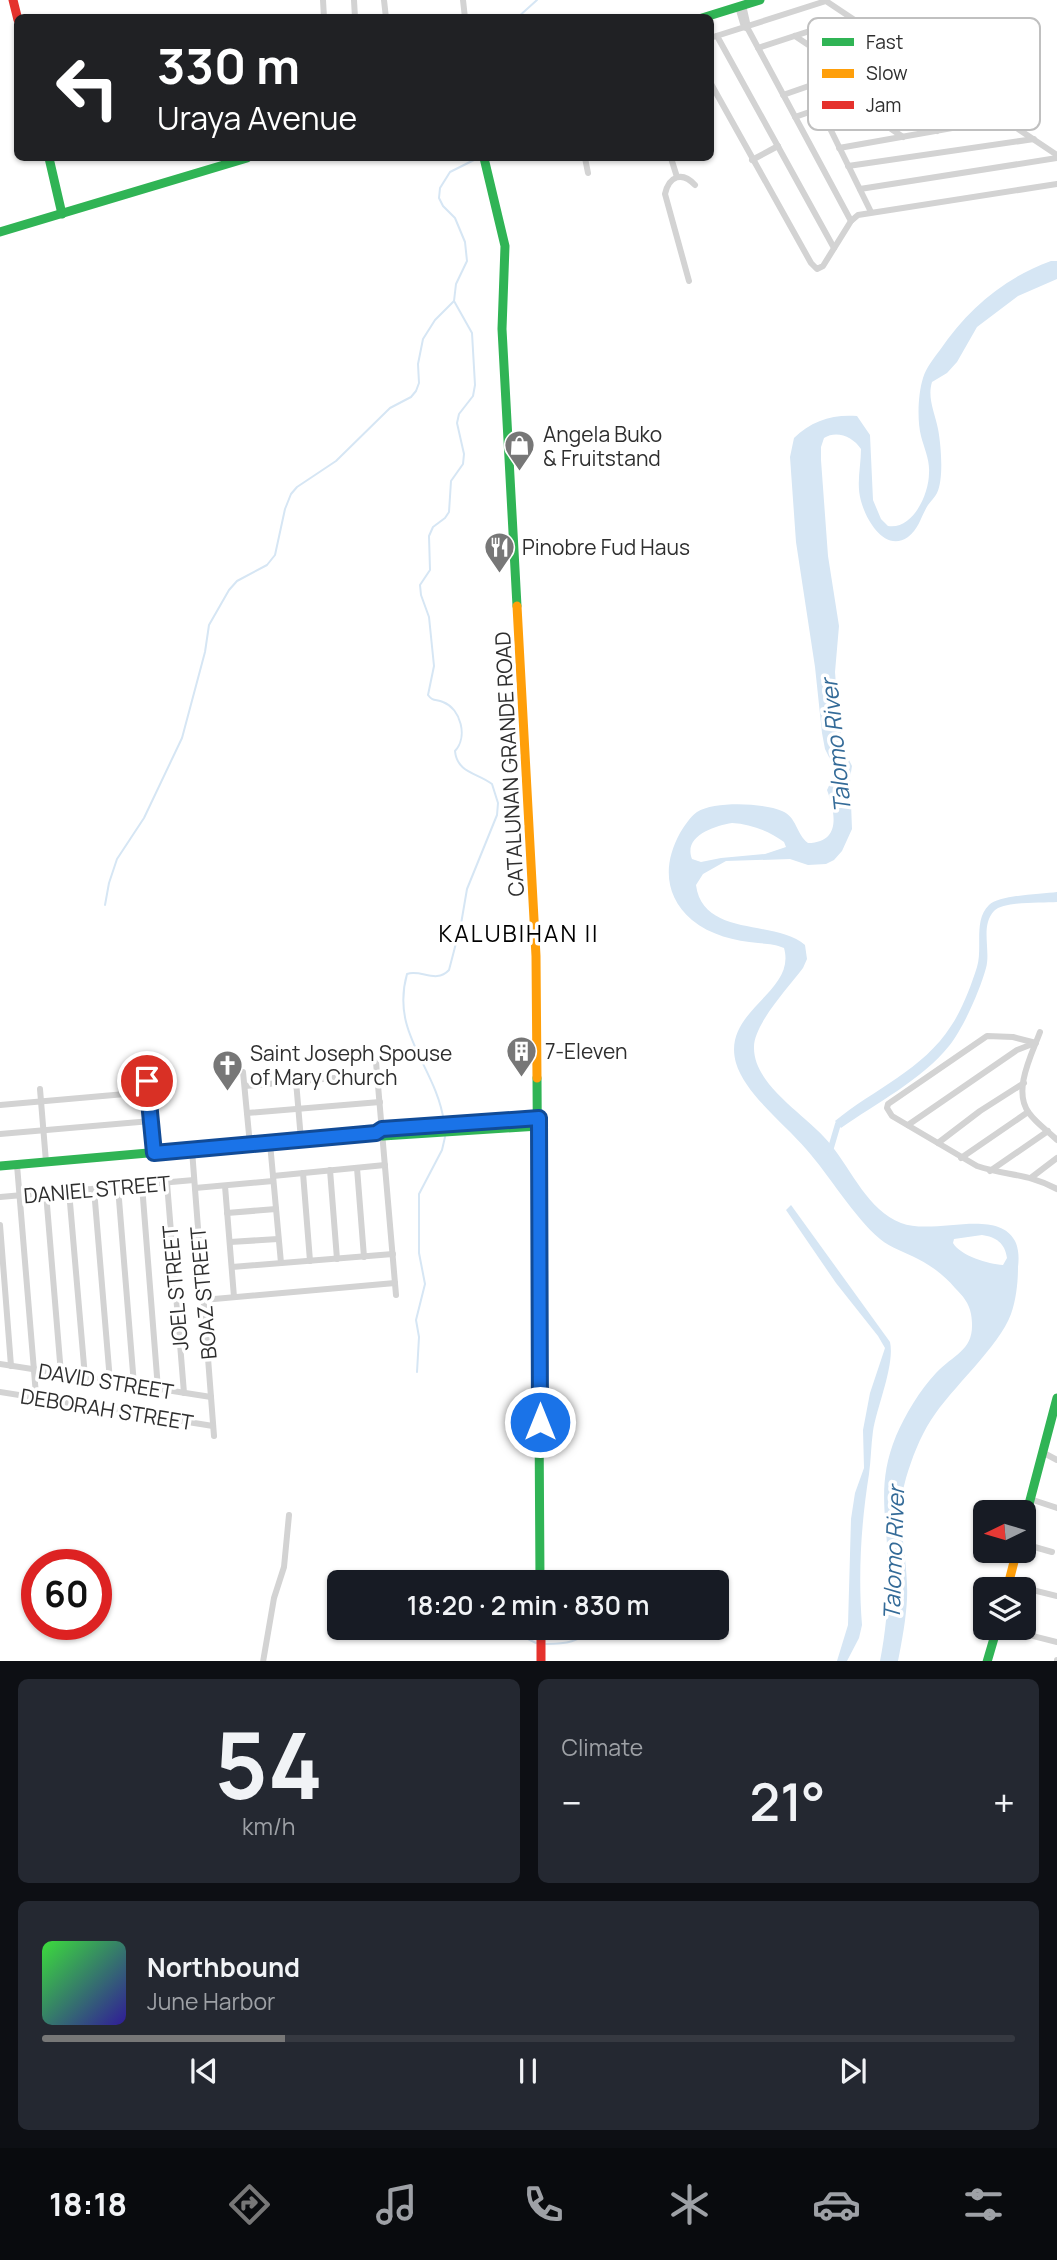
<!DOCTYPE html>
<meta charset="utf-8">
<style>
body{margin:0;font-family:Manrope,sans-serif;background:#242831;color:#f1f3f6;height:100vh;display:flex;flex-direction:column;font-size:26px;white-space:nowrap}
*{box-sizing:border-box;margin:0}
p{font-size:23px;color:#9ea1a6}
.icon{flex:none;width:38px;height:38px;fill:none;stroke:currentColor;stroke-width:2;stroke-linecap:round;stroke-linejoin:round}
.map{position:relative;height:1661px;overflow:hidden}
.sheet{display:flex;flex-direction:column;gap:18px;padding:18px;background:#0d0f14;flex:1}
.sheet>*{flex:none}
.banner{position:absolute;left:14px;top:14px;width:700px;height:147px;border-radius:10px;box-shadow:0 2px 5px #0004;background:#202124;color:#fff;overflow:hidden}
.needle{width:46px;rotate:265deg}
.tools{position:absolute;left:973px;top:1500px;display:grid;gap:14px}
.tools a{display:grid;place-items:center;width:63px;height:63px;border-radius:10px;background:#171b24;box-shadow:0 2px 5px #0004;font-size:35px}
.speed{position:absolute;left:21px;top:1549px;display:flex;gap:14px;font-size:35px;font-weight:700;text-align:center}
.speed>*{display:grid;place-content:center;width:91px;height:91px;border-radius:50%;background:#171b24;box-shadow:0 2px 5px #0004;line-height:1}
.speed .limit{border:10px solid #d22;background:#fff;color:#111}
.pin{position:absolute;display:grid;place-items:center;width:60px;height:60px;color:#fff;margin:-30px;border:4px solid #fff;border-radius:50%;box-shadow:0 2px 7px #0007}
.me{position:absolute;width:77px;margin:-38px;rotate:0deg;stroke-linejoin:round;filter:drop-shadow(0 0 5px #0008)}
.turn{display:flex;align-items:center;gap:24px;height:147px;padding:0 28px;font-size:32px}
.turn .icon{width:91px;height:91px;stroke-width:2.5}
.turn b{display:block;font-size:49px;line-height:60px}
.big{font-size:52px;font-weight:600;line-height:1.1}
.sheet .card{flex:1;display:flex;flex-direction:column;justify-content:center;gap:10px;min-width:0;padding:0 24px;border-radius:10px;background:#242831}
.sheet .dial{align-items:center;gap:0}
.dial b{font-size:91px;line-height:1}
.song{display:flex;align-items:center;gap:21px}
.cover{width:84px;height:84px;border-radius:10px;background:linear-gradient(135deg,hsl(120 70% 55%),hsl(250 70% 35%))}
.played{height:7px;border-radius:4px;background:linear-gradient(90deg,#777 25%,#363941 25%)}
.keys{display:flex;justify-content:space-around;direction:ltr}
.heat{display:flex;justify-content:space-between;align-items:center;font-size:38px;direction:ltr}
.sheet .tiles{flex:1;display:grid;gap:18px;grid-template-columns:1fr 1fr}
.card:last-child{grid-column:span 2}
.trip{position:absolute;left:327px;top:1570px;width:402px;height:70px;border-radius:10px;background:#171b24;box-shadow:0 2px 5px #0004;font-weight:600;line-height:70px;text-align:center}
.dock{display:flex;height:112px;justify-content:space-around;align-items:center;background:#090b0e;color:#9ea1a6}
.dock .icon{width:49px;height:49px}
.dock .on{color:#777}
.dock b{font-size:32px;color:#f1f3f6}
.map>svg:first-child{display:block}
.water{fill:#d6e6f4;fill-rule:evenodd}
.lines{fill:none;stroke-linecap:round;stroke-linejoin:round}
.stream{stroke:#d6e6f4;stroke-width:2}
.canal{stroke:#d6e6f4;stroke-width:6}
.street{stroke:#d3d3d3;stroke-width:6}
.fast{stroke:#30b455;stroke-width:9}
.slow{stroke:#ff9f0a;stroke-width:9}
.jam{stroke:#e5322d;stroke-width:9}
.route-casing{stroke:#114b97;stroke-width:18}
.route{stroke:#1a73e8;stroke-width:12}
.labels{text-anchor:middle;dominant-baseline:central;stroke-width:7;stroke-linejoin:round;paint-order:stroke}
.poi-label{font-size:21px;fill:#2e2e2e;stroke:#fff;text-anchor:start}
.street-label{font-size:21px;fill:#2e2e2e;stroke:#fff}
.water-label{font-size:23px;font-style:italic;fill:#346b98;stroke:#fff}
.neighbourhood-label{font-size:23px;letter-spacing:2px;fill:#000;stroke:#fff}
.key{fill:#fff;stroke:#c0c0c0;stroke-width:2}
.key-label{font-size:19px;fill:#2e2e2e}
</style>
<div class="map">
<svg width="1057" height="1662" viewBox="0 0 1057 1662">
<rect width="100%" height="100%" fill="#fff"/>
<!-- water -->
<g class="water">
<path d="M 1051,261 L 1057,261 L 1057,279 L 1018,296 L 977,327 L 957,362 L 947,373 L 932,382 C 927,398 935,413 938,429 C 941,444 944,479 937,493 C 935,497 931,501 928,505 C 921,516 919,529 908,537 C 885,553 866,520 861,501 C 856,483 861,467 861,449 C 853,437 837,430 824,438 L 821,447 L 821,460 L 828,556 L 839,626 L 835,672 L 839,724 L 845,752 L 852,766 L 850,778 L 852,829 L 842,851 L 834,860 L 826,864 L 808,865 L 790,859 L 726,861 L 703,874 L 696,885 C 703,938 776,919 805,945 L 807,959 L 803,968 C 788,988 753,1025 754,1048 C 754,1087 810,1117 831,1145 C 852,1171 868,1210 901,1223 C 934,1236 997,1207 1015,1241 C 1019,1249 1019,1259 1018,1267 C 1018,1283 1016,1300 1011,1314 C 999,1347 951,1388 931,1420 C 920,1437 912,1458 906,1478 C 894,1518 909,1558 907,1599 C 906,1619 902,1641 898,1661 L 880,1661 C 886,1630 889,1598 888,1566 C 887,1516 876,1485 896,1436 C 905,1415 920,1390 936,1373 C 956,1352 977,1350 971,1314 C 969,1303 963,1296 955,1288 C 944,1275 933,1267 918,1259 C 905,1252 891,1248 880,1239 C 853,1216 830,1176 806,1149 C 785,1124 745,1094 736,1063 C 721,1010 797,993 784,948 C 775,944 767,944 758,943 C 735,941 710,935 692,920 C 664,896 663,864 680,833 C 685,825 690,817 697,812 C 715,801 763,803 782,811 C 797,817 796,834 808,843 C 842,842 835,812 827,790 L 834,775 L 834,767 L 825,749 L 822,733 L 815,667 L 796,542 L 790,457 L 794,438 C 811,421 833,414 857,416 L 870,435 L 873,500 L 881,519 L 888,526 C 913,530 929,494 929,473 C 930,460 924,448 921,436 C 917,420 918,394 923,378 C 926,368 934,358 940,350 C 968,309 1004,278 1051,261 ZM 732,823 C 751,824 769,831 784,842 L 786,847 L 765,854 L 721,858 L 701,862 L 692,859 C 683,836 714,826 732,823 ZM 982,1235 C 996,1237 1005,1243 1007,1258 L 1003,1265 C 988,1264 961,1256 953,1243 L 954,1239 Z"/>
<path d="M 1057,892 L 1057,902 C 1042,903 1004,901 994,911 C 980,926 991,950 986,968 C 980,990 963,1029 949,1046 C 923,1079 875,1104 841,1128 L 835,1121 C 874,1089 923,1070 951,1026 C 962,1010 971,986 977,967 C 983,948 973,920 989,905 C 999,895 1041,894 1057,892 Z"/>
<path d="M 791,1205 L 890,1342 C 895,1365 877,1406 873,1431 C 871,1445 871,1460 869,1474 C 861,1524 858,1574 862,1625 L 859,1638 L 847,1661 L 837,1661 L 848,1625 L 851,1519 L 855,1493 L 864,1468 L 863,1430 L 870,1393 L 885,1348 L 878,1336 L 836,1283 L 786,1210 Z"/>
</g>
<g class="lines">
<!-- stream -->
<g class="stream">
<path d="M 517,18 L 537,0"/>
<path d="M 105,905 L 109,883 L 117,859 L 144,818 L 182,738 L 205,652 L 209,625 L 229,590 L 237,581 L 267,565 L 275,555 L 285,509 L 291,494 L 297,487 L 336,461 L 390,408 L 411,397 L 416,391 L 419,383 L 418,364 L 423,339 L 435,320 L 454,301"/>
<path d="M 444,1122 C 436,1066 390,1034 407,974 C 421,969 436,984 449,970 L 461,924 L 467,889 L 497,815 L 498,803 L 492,784 C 478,773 457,773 455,751 C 468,737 461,709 443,702 C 436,699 433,702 428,695 L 434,666 L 429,617 L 421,595 L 420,585 L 430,570 L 429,536 L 433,527 L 445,518 L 449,512 L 451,481 L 463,464 L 464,454 L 457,423 L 459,414 L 473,396 L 475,385 L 472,333 L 454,301 L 456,284 L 467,261 L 465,242 L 455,218 L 443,206 L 439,198 L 440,188 L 450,172 L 474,160"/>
<path d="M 417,1372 L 419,1337 L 416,1320 L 425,1284 L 419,1253 L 419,1194 L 442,1150 L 445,1137"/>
<path d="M 522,1628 L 526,1638 L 536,1643"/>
<path d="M 637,1628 L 644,1631"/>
<path d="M 546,1644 C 567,1644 578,1642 593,1628"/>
</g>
<!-- canal -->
<path class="canal" d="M 830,1151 L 838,1124 L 843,1121"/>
<!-- street -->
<g class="street">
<path d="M 323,0 L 324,18"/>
<path d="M 354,0 L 355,18"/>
<path d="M 384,0 L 386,18"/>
<path d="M 463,0 L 465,18"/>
<path d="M 743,5 L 748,27"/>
<path d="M 738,7 L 744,27 L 748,29 L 851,221"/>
<path d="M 717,36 L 834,248"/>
<path d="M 795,36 L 937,131"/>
<path d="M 710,38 L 826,1 L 1057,155"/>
<path d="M 758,48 L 822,27 L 968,125"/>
<path d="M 710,82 L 811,263 L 817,269 L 823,266 L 851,221 L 858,215 L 1057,184"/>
<path d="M 783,95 L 849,72"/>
<path d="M 820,108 L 871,212"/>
<path d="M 795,117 L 847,99 L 903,137"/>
<path d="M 839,148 L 1003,119"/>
<path d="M 585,158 L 588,173"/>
<path d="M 671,158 L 677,177"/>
<path d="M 752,160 L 778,146"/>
<path d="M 848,166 L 1034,139"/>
<path d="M 860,189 L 1057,158"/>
<path d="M 689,281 L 665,194 C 669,176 682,171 695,185"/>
<path d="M 1040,1032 C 1032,1054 1012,1091 1029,1113 C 1036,1123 1048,1131 1057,1140"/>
<path d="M 1036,1043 L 1013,1037 L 987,1036 L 888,1104 L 887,1108 L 892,1116 L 977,1166 C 1007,1176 1028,1173 1057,1189"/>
<path d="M 376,1062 L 396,1295"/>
<path d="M 243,1072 L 250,1145"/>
<path d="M 147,1081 L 154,1153"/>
<path d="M 296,1081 L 301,1140"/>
<path d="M 245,1086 L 378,1074"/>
<path d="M 40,1089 L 46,1162"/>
<path d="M 0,1105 L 148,1092"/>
<path d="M 247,1113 L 380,1102"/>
<path d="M 908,1125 L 1017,1050 L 1035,1043"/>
<path d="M 380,1131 L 539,1118"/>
<path d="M 0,1134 L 151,1121"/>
<path d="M 270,1143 L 281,1263"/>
<path d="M 938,1143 L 980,1111 L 1024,1083"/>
<path d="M 192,1150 L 214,1436"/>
<path d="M 961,1158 L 1028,1112"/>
<path d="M 17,1165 L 37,1407"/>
<path d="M 357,1168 L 364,1257"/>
<path d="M 330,1170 L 337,1259"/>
<path d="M 990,1171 L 1048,1131"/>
<path d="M 303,1173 L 310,1261"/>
<path d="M 273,1176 L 385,1165"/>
<path d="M 1032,1177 L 1057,1158"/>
<path d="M 167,1183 L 184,1393"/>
<path d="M 142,1185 L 158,1389"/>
<path d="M 225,1186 L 234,1297"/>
<path d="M 118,1187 L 134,1385"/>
<path d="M 195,1188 L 273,1181"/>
<path d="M 94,1189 L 110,1381"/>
<path d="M 69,1191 L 85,1377"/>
<path d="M 46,1193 L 61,1374"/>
<path d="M 0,1197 L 194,1180"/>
<path d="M 227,1213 L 276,1209"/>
<path d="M 0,1225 L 11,1366"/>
<path d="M 230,1242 L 278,1239"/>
<path d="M 232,1267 L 393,1254"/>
<path d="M 203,1300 L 395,1283"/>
<path d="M 0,1364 L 211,1397"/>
<path d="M 0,1392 L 213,1426"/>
<path d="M 1042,1452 L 1057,1460"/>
<path d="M 1030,1499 L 1057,1508"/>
<path d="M 1024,1544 L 1052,1552"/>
<path d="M 1008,1584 L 1057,1596"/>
<path d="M 1001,1628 L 1057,1642"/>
<path d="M 263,1662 L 274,1598 L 284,1567 L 289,1515"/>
<path d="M 1057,1662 L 1057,1660"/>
</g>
<!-- fast -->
<g class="fast">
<path d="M 702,18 L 760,0"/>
<path d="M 49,158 L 62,214"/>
<path d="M 484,158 L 505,246 L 502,329 L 517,606"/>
<path d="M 0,232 L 247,158"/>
<path d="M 537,1078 L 540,1582"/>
<path d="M 0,1166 L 376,1133 L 383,1136 L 539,1126"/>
<path d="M 1024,1523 L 1057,1398"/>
<path d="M 987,1662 L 997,1628"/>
</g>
<!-- slow -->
<g class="slow">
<path d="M 517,606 L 536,956 L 537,1078"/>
<path d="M 1007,1589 L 1017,1550"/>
</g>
<!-- jam -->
<g class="jam">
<path d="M 13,0 L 18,20"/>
<path d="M 541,1628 L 541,1662"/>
</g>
</g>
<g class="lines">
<defs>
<path id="route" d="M 147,1081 L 154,1153 L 376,1133 L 382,1129 L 539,1118 L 540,1422"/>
</defs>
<!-- route casing -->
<use href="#route" class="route-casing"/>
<!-- route -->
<use href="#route" class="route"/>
</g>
<!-- icons -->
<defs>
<symbol id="shop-pin" viewBox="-11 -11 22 30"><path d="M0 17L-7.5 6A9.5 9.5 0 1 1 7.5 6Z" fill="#777" stroke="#fff"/><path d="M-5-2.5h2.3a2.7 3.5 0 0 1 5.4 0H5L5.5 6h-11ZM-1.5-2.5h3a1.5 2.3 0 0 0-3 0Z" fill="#fff"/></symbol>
<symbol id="restaurant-pin" viewBox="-11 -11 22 30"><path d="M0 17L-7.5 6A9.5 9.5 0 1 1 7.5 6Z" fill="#777" stroke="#fff"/><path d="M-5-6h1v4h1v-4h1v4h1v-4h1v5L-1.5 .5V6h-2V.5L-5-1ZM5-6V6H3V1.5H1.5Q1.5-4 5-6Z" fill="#fff"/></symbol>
<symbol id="building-pin" viewBox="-11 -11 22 30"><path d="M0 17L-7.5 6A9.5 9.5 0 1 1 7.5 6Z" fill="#777" stroke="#fff"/><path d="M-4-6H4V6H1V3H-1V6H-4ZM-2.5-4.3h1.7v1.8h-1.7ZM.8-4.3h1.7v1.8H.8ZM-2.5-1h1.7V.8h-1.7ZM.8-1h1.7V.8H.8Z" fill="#fff"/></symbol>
<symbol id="church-pin" viewBox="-11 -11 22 30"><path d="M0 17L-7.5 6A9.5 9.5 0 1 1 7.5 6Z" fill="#777" stroke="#fff"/><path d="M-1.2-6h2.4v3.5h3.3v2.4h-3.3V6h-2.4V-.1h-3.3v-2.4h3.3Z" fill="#fff"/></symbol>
</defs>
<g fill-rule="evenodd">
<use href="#shop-pin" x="502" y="428" width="35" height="47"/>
<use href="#restaurant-pin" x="482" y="530" width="35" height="47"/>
<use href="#building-pin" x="504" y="1034" width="35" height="47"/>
<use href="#church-pin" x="210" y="1048" width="35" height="47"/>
</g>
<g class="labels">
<!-- poi labels -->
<g class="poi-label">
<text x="543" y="434">Angela Buko<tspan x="543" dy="24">&amp; Fruitstand</tspan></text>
<text x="522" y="547">Pinobre Fud Haus</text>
<text x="545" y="1051">7-Eleven</text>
<text x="250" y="1053">Saint Joseph Spouse<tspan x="250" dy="24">of Mary Church</tspan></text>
</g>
<!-- street labels -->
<g class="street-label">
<text transform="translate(509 764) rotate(-93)">CATALUNAN GRANDE ROAD</text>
<text transform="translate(97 1189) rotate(-5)">DANIEL STREET</text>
<text transform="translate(175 1288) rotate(-95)">JOEL STREET</text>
<text transform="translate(203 1293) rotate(-95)">BOAZ STREET</text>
<text transform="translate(106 1381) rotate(9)">DAVID STREET</text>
<text transform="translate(107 1409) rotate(9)">DEBORAH STREET</text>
</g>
<!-- water labels -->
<g class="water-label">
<text transform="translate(835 746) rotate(-96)">Talomo River</text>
<text transform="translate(893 1553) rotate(-88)">Talomo River</text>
</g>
<!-- neighbourhood labels -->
<g class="neighbourhood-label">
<text x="519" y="933">KALUBIHAN II</text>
</g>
</g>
<!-- legend -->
<rect x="808" y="18" width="232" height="112" rx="10" class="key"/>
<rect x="822" y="38" width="32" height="8" fill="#30b455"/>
<rect x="822" y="69" width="32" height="9" fill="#ff9f0a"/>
<rect x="822" y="101" width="32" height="8" fill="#e5322d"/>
<g class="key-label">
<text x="866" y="49">Fast</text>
<text x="866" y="80">Slow</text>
<text x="866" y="112">Jam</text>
</g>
</svg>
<div class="tools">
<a><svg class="needle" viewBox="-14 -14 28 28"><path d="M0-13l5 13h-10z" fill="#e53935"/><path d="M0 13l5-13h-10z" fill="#9ea1a6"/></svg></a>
<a><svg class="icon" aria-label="layers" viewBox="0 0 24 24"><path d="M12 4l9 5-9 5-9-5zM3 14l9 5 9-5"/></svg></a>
</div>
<div class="speed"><div class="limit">60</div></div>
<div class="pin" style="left:147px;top:1081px;background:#d93025"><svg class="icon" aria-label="arrive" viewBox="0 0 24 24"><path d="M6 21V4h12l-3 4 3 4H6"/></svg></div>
<svg class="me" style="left:540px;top:1422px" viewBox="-20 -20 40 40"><circle r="17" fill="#1a73e8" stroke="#fff" stroke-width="3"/><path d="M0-11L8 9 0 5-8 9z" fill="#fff"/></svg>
<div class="trip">18:20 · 2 min · 830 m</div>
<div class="banner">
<div class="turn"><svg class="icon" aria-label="left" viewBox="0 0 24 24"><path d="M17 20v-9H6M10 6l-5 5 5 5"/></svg><div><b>330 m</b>Uraya Avenue</div></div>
</div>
</div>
<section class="sheet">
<div class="tiles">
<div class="card dial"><b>54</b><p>km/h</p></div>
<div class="card"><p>Climate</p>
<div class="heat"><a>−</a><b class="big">21°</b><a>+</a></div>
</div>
<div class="card">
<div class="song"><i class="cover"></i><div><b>Northbound</b><p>June Harbor</p></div></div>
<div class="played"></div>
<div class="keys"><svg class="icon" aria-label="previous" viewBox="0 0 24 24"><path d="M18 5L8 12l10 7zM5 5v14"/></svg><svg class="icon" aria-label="pause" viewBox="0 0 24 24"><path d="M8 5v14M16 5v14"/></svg><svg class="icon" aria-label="next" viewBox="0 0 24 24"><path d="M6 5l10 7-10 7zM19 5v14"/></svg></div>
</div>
</div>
</section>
<nav class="dock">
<b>18:18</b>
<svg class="icon on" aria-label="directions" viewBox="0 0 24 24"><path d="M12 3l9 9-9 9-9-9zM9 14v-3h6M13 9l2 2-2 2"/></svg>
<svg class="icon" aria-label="music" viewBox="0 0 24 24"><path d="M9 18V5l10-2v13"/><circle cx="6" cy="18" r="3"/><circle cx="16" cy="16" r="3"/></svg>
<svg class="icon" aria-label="phone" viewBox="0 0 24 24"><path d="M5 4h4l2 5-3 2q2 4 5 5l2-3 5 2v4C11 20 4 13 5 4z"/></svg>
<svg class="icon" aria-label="climate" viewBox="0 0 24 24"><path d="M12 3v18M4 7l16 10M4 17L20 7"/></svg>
<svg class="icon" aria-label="car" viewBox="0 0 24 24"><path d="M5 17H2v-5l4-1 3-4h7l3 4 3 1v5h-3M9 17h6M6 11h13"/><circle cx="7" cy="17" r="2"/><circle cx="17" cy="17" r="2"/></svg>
<svg class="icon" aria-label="filters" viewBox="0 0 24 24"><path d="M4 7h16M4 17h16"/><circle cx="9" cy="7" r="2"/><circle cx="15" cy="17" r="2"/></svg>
</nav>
